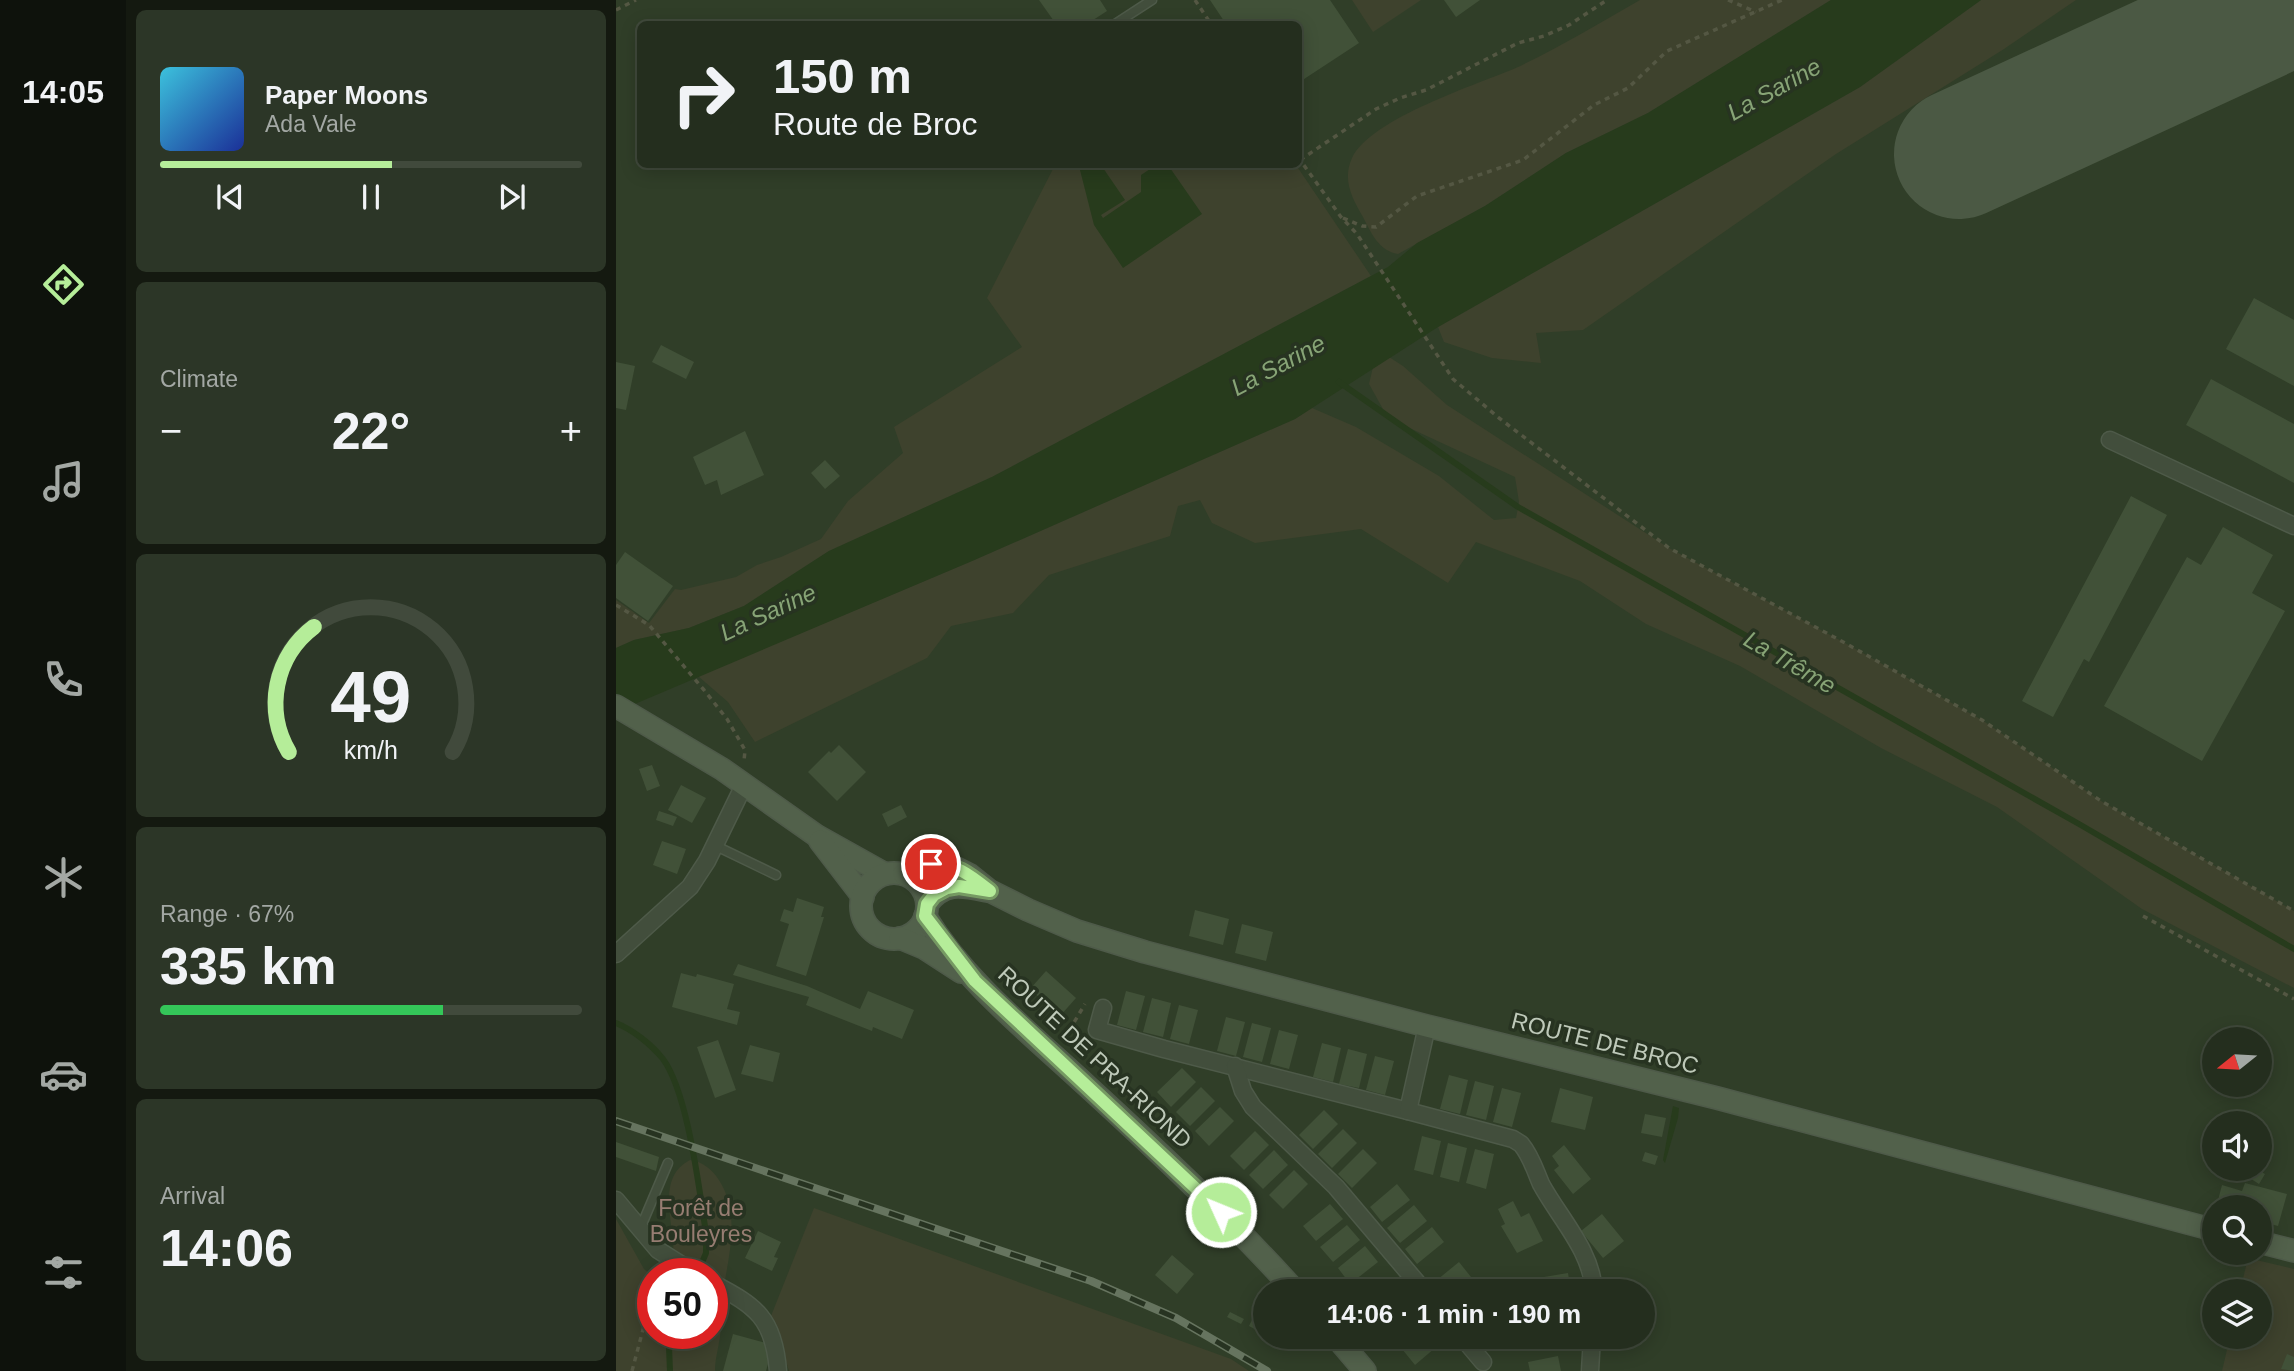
<!DOCTYPE html>
<meta charset="utf-8">
<style>
body{margin:0;font-family:Helvetica,sans-serif;background:#2c3627;color:#f1f3f6;height:100vh;display:flex;flex-direction:column;font-size:26px;white-space:nowrap}
*{box-sizing:border-box;margin:0}
p{font-size:23px;color:#a3a8a4}
.icon{flex:none;width:38px;height:38px;fill:none;stroke:currentColor;stroke-width:2;stroke-linecap:round;stroke-linejoin:round}
.map{position:relative;flex:1;overflow:hidden}
.sheet{display:flex;flex-direction:column;gap:10px;padding:10px;background:#141910;width:490px}
.sheet>*{flex:none}
.top-card{position:absolute;left:21px;top:21px;width:665px;height:147px;border-radius:10px;box-shadow:0 4px 18px #0003,0 0 0 2px #414a3c;background:#242e1e;color:#f1f3f6;overflow:hidden}
.needle{width:46px;rotate:252deg}
.tools{position:absolute;left:1586px;top:1027px;display:grid;gap:14px}
.tools a{display:grid;place-items:center;width:70px;height:70px;border-radius:50%;background:#242e1e;box-shadow:0 4px 18px #0003,0 0 0 2px #414a3c;font-size:35px}
.speed{position:absolute;left:21px;top:1258px;display:flex;gap:14px;font-size:35px;font-weight:700;text-align:center}
.speed>*{display:grid;place-content:center;width:91px;height:91px;border-radius:50%;background:#242e1e;box-shadow:0 4px 18px #0003,0 0 0 2px #414a3c;line-height:1}
.speed .limit{border:10px solid #d22;background:#fff;color:#111}
.pin{position:absolute;display:grid;place-items:center;width:60px;height:60px;color:#fff;margin:-30px;border:4px solid #fff;border-radius:50%;box-shadow:0 2px 7px #0007}
.me{position:absolute;width:77px;margin:-38px;rotate:314deg;stroke-linejoin:round;filter:drop-shadow(0 0 5px #0008)}
.turn{display:flex;align-items:center;gap:24px;height:147px;padding:0 21px;font-size:32px}
.turn .icon{width:91px;height:91px;stroke-width:2.5}
.turn b{display:block;font-size:49px;line-height:60px}
.big{font-size:52px;font-weight:700;line-height:1.1}
.sheet .tile{flex:1;display:flex;flex-direction:column;justify-content:center;gap:10px;min-width:0;padding:0 24px;border-radius:10px;background:#2c3627}
.sheet .dial{align-items:center;gap:0}
.dial svg{height:182px;overflow:visible;fill:none;stroke:#414a3c;stroke-width:7;stroke-linecap:round;text-anchor:middle}
.dial text{fill:#f1f3f6;stroke:none}
.song{display:flex;align-items:center;gap:21px}
.cover{width:84px;height:84px;border-radius:10px;background:linear-gradient(135deg,hsl(190 70% 55%),hsl(230 70% 35%))}
.played{height:7px;border-radius:4px;background:linear-gradient(90deg,#b5ed99 55%,#414a3c 55%)}
.keys{display:flex;justify-content:space-around;direction:ltr}
.heat{display:flex;justify-content:space-between;align-items:center;font-size:38px;direction:ltr}
.charge{height:10px;border-radius:5px;background:linear-gradient(90deg,#34c759 67%,#414a3c 0)}
.trip{position:absolute;left:637px;top:1279px;width:402px;height:70px;border-radius:35px;background:#242e1e;box-shadow:0 4px 18px #0003,0 0 0 2px #414a3c;font-weight:700;line-height:70px;text-align:center}
main{display:flex;flex:1;min-height:0}
.tab-bar{display:flex;flex-direction:column;width:126px;justify-content:space-around;align-items:center;background:#0e120c;color:#a3a8a4}
.tab-bar .icon{width:49px;height:49px}
.tab-bar .current{color:#b5ed99}
.tab-bar b{font-size:32px;color:#f1f3f6}
.map>svg:first-child{display:block}
.green{fill:#3e422d}
.water{fill:#273b1c}
.lines{fill:none;stroke-linecap:round;stroke-linejoin:round}
.stream{stroke:#273b1c;stroke-width:6}
.runway{stroke:#4b5944;stroke-width:130}
.building{fill:#415138}
.service-casing{stroke:#4e5a49;stroke-width:11}
.minor-casing{stroke:#4e5a49;stroke-width:19}
.secondary-casing{stroke:#4e5a49;stroke-width:24}
.path{stroke:#545743;stroke-width:3.5;stroke-dasharray:5 5;stroke-linecap:butt}
.service{stroke:#424e3c;stroke-width:8}
.minor{stroke:#424e3c;stroke-width:16}
.secondary{stroke:#52614b;stroke-width:21}
.rail-casing{stroke:#66745f;stroke-width:8}
.rail{stroke:#273321;stroke-width:5;stroke-dasharray:16;stroke-linecap:butt}
.route-casing{stroke:#769a63;stroke-width:18}
.route{stroke:#b5ed99;stroke-width:12}
.labels{text-anchor:middle;dominant-baseline:central;stroke-width:7;stroke-linejoin:round;paint-order:stroke}
.street-label{font-size:23px;fill:#bec9b9;stroke:#273321}
.park-label{font-size:23px;fill:#977d72;stroke:#273321}
.water-label{font-size:24px;font-style:italic;fill:#87a476;stroke:#273321}
</style>
<main>
<nav class="tab-bar">
<b>14:05</b>
<svg class="icon current" aria-label="directions" viewBox="0 0 24 24"><path d="M12 3l9 9-9 9-9-9zM9 14v-3h6M13 9l2 2-2 2"/></svg>
<svg class="icon" aria-label="music" viewBox="0 0 24 24"><path d="M9 18V5l10-2v13"/><circle cx="6" cy="18" r="3"/><circle cx="16" cy="16" r="3"/></svg>
<svg class="icon" aria-label="phone" viewBox="0 0 24 24"><path d="M5 4h4l2 5-3 2q2 4 5 5l2-3 5 2v4C11 20 4 13 5 4z"/></svg>
<svg class="icon" aria-label="climate" viewBox="0 0 24 24"><path d="M12 3v18M4 7l16 10M4 17L20 7"/></svg>
<svg class="icon" aria-label="car" viewBox="0 0 24 24"><path d="M5 17H2v-5l4-1 3-4h7l3 4 3 1v5h-3M9 17h6M6 11h13"/><circle cx="7" cy="17" r="2"/><circle cx="17" cy="17" r="2"/></svg>
<svg class="icon" aria-label="filters" viewBox="0 0 24 24"><path d="M4 7h16M4 17h16"/><circle cx="9" cy="7" r="2"/><circle cx="15" cy="17" r="2"/></svg>
</nav>
<section class="sheet">
<div class="tile">
<div class="song"><i class="cover"></i><div><b>Paper Moons</b><p>Ada Vale</p></div></div>
<div class="played"></div>
<div class="keys"><svg class="icon" aria-label="previous" viewBox="0 0 24 24"><path d="M18 5L8 12l10 7zM5 5v14"/></svg><svg class="icon" aria-label="pause" viewBox="0 0 24 24"><path d="M8 5v14M16 5v14"/></svg><svg class="icon" aria-label="next" viewBox="0 0 24 24"><path d="M6 5l10 7-10 7zM19 5v14"/></svg></div>
</div>
<div class="tile"><p>Climate</p>
<div class="heat"><a>−</a><b class="big">22°</b><a>+</a></div>
</div>
<div class="tile dial"><svg viewBox="0 0 100 80">
<path d="M14 69A42 42 0 1 1 86 69"/>
<path d="M14 69A42 42 0 0 1 25 14" stroke="#b5ed99"/>
<text x="50" y="56" font-size="32" font-weight="700">49</text>
<text x="50" y="72" font-size="11">km/h</text>
</svg></div>
<div class="tile"><p>Range · 67%</p><b class="big">335 km</b><div class="charge"></div></div>
<div class="tile"><p>Arrival</p><b class="big">14:06</b></div>
</section>
<div class="map">
<svg width="1678" height="1371" viewBox="0 0 1678 1371">
<rect width="100%" height="100%" fill="#303e28"/>
<!-- green -->
<g class="green">
<path d="M 736,0 L 805,0 L 757,32 Z"/>
<path d="M 1024,0 L 1215,0 L 1032,113 L 950,153 L 869,206 L 782,254 C 763,251 755,233 747,217 C 736,198 726,180 736,158 C 755,118 863,84 902,67 C 944,47 984,23 1024,0 Z"/>
<path d="M 1365,0 L 1460,0 L 1388,49 L 1220,154 L 967,330 L 920,333 L 925,363 L 876,358 L 828,342 L 822,327 L 1244,87 Z"/>
<path d="M 439,165 L 680,165 L 755,276 L 376,477 L 213,551 L 128,606 L 73,628 L 18,640 L 0,648 L 0,600 L 33,623 L 59,589 L 65,590 L 120,577 L 141,565 L 165,557 L 205,539 L 232,501 L 287,453 L 278,427 L 406,347 L 371,298 Z"/>
<path d="M 773,357 L 787,366 L 831,405 L 1053,548 L 1229,643 L 1366,720 L 1485,801 L 1678,911 L 1678,988 L 1526,909 L 1381,807 L 1265,748 L 1124,666 L 1030,624 L 964,581 L 860,542 L 832,583 L 745,529 L 639,543 L 596,523 L 584,500 L 562,506 L 554,536 L 433,575 L 397,613 L 335,626 L 311,658 L 139,742 L 112,702 L 82,676 L 356,561 L 679,419 L 696,408 L 740,427 L 823,476 L 878,520 L 900,518 L 903,502 L 899,477 L 772,418 L 753,384 L 757,367 Z"/>
<path d="M 74,1160 C 99,1163 113,1192 115,1216 C 118,1246 108,1277 105,1307 C 104,1314 106,1321 105,1328 C 104,1343 99,1357 99,1371 L 0,1371 L 0,1219 L 28,1269 L 37,1277 L 37,1334 L 96,1334 L 96,1274 L 55,1274 C 67,1240 33,1181 74,1160 Z"/>
<path d="M 198,1208 L 615,1359 L 633,1371 L 173,1371 L 155,1316 Z"/>
<path d="M 1632,1258 L 1678,1269 L 1678,1371 L 1606,1371 L 1614,1337 L 1643,1337 L 1643,1292 L 1624,1291 Z"/>
</g>
<!-- water -->
<g class="water">
<path d="M 1215,0 L 1365,0 L 1244,87 L 822,327 L 679,419 L 356,561 L 0,712 L 0,648 L 18,640 L 73,628 L 128,606 L 213,551 L 376,477 L 772,267 L 801,243 L 869,206 L 950,153 L 1032,113 Z"/>
<path d="M 540,165 L 552,165 L 586,214 L 507,268 L 478,225 L 463,166 L 485,165 L 509,200 L 485,215 L 487,218 L 525,192 L 525,175 Z"/>
<path d="M 1057,1106 L 1063,1108 L 1062,1118 L 1049,1163 L 1047,1160 Z"/>
</g>
<g class="lines">
<!-- stream -->
<g class="stream">
<path d="M 723,382 L 902,507 L 1463,824 L 1678,949"/>
<path d="M 0,1023 C 17,1030 35,1044 47,1059 C 72,1093 83,1189 90,1233 L 90,1253 L 82,1272"/>
<path d="M 54,1371 L 53,1347 L 57,1334"/>
</g>
<!-- runway -->
<path class="runway" d="M 1343,154 L 1677,0"/>
</g>
<!-- building -->
<g class="building">
<path d="M 423,0 L 484,0 L 491,11 L 471,24 L 440,24 Z"/>
<path d="M 594,0 L 714,0 L 743,43 L 682,83 L 682,24 L 610,24 Z"/>
<path d="M 828,0 L 864,0 L 840,17 Z"/>
<path d="M 1638,298 L 1678,320 L 1678,386 L 1610,349 Z"/>
<path d="M 45,345 L 78,362 L 70,379 L 36,362 Z"/>
<path d="M 0,362 L 19,366 L 10,410 L 0,408 Z"/>
<path d="M 1595,379 L 1678,424 L 1678,483 L 1570,425 Z"/>
<path d="M 129,431 L 148,475 L 105,495 L 101,480 L 89,485 L 77,457 Z"/>
<path d="M 209,460 L 224,476 L 209,489 L 195,473 Z"/>
<path d="M 1515,496 L 1551,515 L 1473,662 L 1468,659 L 1437,717 L 1406,701 Z"/>
<path d="M 1607,527 L 1657,555 L 1636,593 L 1669,611 L 1586,761 L 1488,706 L 1571,557 L 1585,565 Z"/>
<path d="M 9,552 L 57,586 L 32,621 L 0,598 L 0,565 Z"/>
<path d="M 223,745 L 250,772 L 221,801 L 192,772 L 213,751 L 215,753 Z"/>
<path d="M 36,765 L 44,786 L 31,791 L 23,769 Z"/>
<path d="M 65,785 L 90,798 L 76,823 L 52,810 Z"/>
<path d="M 285,805 L 291,817 L 272,827 L 266,814 Z"/>
<path d="M 43,811 L 61,817 L 57,826 L 40,820 Z"/>
<path d="M 46,841 L 70,849 L 61,874 L 37,865 Z"/>
<path d="M 181,898 L 208,907 L 205,917 L 208,917 L 190,976 L 160,966 L 173,924 L 164,921 L 168,909 L 177,912 Z"/>
<path d="M 579,910 L 613,919 L 607,945 L 573,936 Z"/>
<path d="M 626,924 L 657,932 L 650,961 L 619,953 Z"/>
<path d="M 122,964 L 191,986 L 244,1009 L 252,991 L 298,1010 L 286,1039 L 257,1027 L 256,1031 L 190,1005 L 193,997 L 117,975 Z"/>
<path d="M 430,971 L 460,998 L 444,1016 L 414,989 Z"/>
<path d="M 65,973 L 80,977 L 81,974 L 118,984 L 111,1009 L 124,1012 L 121,1025 L 56,1007 Z"/>
<path d="M 510,991 L 529,996 L 520,1030 L 501,1025 Z"/>
<path d="M 536,998 L 555,1003 L 547,1037 L 527,1032 Z"/>
<path d="M 563,1005 L 582,1010 L 573,1044 L 554,1039 Z"/>
<path d="M 610,1017 L 629,1022 L 620,1056 L 601,1051 Z"/>
<path d="M 636,1023 L 655,1028 L 646,1062 L 627,1057 Z"/>
<path d="M 663,1030 L 682,1035 L 673,1069 L 654,1064 Z"/>
<path d="M 102,1040 L 120,1090 L 99,1098 L 81,1047 Z"/>
<path d="M 706,1043 L 725,1048 L 717,1082 L 697,1077 Z"/>
<path d="M 134,1045 L 164,1053 L 157,1082 L 125,1074 Z"/>
<path d="M 732,1049 L 751,1054 L 743,1088 L 723,1084 Z"/>
<path d="M 759,1056 L 778,1061 L 769,1095 L 750,1090 Z"/>
<path d="M 566,1068 L 580,1082 L 555,1107 L 541,1092 Z"/>
<path d="M 833,1075 L 852,1080 L 844,1114 L 824,1109 Z"/>
<path d="M 859,1081 L 878,1086 L 870,1120 L 850,1115 Z"/>
<path d="M 585,1087 L 599,1101 L 574,1126 L 560,1112 Z"/>
<path d="M 886,1088 L 905,1093 L 896,1127 L 877,1122 Z"/>
<path d="M 944,1088 L 977,1097 L 969,1130 L 935,1122 Z"/>
<path d="M 604,1107 L 618,1121 L 593,1146 L 579,1131 Z"/>
<path d="M 708,1110 L 722,1124 L 697,1149 L 683,1135 Z"/>
<path d="M 1029,1114 L 1050,1118 L 1046,1137 L 1025,1133 Z"/>
<path d="M 727,1129 L 741,1143 L 716,1168 L 702,1154 Z"/>
<path d="M 639,1131 L 653,1145 L 628,1170 L 614,1156 Z"/>
<path d="M 806,1136 L 825,1141 L 817,1175 L 798,1170 Z"/>
<path d="M 0,1142 L 43,1157 L 40,1171 L 0,1157 Z"/>
<path d="M 832,1143 L 851,1148 L 843,1182 L 824,1177 Z"/>
<path d="M 948,1145 L 975,1179 L 957,1194 L 938,1170 L 943,1166 L 936,1156 Z"/>
<path d="M 747,1149 L 761,1163 L 736,1188 L 722,1174 Z"/>
<path d="M 859,1149 L 878,1154 L 870,1189 L 850,1183 Z"/>
<path d="M 658,1150 L 672,1165 L 647,1189 L 633,1175 Z"/>
<path d="M 1029,1152 L 1042,1156 L 1039,1165 L 1026,1161 Z"/>
<path d="M 1629,1169 L 1640,1169 L 1649,1174 L 1643,1184 L 1626,1173 Z"/>
<path d="M 678,1170 L 692,1184 L 667,1209 L 653,1195 Z"/>
<path d="M 1629,1183 L 1671,1194 L 1662,1226 L 1643,1221 L 1643,1208 L 1600,1208 L 1606,1185 L 1626,1191 Z"/>
<path d="M 781,1184 L 794,1200 L 766,1222 L 754,1207 Z"/>
<path d="M 897,1201 L 905,1217 L 913,1213 L 927,1241 L 901,1253 L 885,1226 L 889,1224 L 882,1209 Z"/>
<path d="M 714,1204 L 727,1219 L 700,1241 L 687,1226 Z"/>
<path d="M 798,1205 L 811,1221 L 784,1243 L 771,1228 Z"/>
<path d="M 986,1214 L 1008,1241 L 987,1258 L 965,1231 Z"/>
<path d="M 731,1225 L 744,1240 L 717,1262 L 704,1247 Z"/>
<path d="M 816,1227 L 828,1242 L 801,1264 L 789,1249 Z"/>
<path d="M 142,1231 L 165,1242 L 158,1257 L 162,1258 L 156,1271 L 129,1258 Z"/>
<path d="M 749,1246 L 762,1262 L 734,1284 L 722,1268 Z"/>
<path d="M 556,1255 L 578,1274 L 561,1294 L 539,1275 Z"/>
<path d="M 843,1262 L 855,1277 L 838,1292 L 822,1292 L 816,1284 Z"/>
<path d="M 952,1273 L 955,1292 L 925,1292 L 922,1278 Z"/>
<path d="M 860,1282 L 867,1292 L 849,1292 Z"/>
<path d="M 614,1312 L 628,1319 L 625,1324 L 611,1317 Z"/>
<path d="M 636,1320 L 647,1326 L 644,1332 L 633,1326 Z"/>
<path d="M 117,1334 L 157,1345 L 150,1371 L 107,1371 Z"/>
<path d="M 801,1337 L 821,1337 L 826,1342 L 799,1365 L 786,1349 Z"/>
<path d="M 998,1337 L 1024,1337 L 1026,1344 L 1001,1349 Z"/>
<path d="M 1671,1354 L 1678,1357 L 1678,1371 L 1665,1369 Z"/>
<path d="M 942,1356 L 945,1371 L 914,1371 L 912,1362 Z"/>
</g>
<g class="lines">
<defs>
<g id="service">
<path d="M 499,24 L 536,0"/>
<path d="M 98,845 L 160,875"/>
<path d="M 24,1229 L 52,1163"/>
</g>
<g id="minor">
<path d="M 1494,440 L 1678,526"/>
<path d="M 0,954 L 74,887 L 91,861 L 128,785"/>
<path d="M 487,1008 L 481,1030 L 548,1049 L 792,1111"/>
<path d="M 811,1026 L 792,1111 L 897,1139 L 905,1144 C 915,1156 919,1170 925,1184 C 944,1219 976,1251 978,1292"/>
<path d="M 619,1066 L 627,1091 L 637,1107 L 720,1187 L 809,1292"/>
<path d="M 0,1200 L 42,1250 L 80,1274"/>
<path d="M 96,1283 C 140,1306 158,1318 162,1371"/>
<path d="M 846,1337 L 867,1362"/>
<path d="M 974,1371 L 976,1337"/>
</g>
<g id="secondary">
<path d="M 0,706 L 106,769 L 201,836 L 269,874"/>
<path d="M 204,841 L 247,897"/>
<circle cx="278" cy="906" r="33"/>
<path d="M 288,874 L 315,864 L 336,866 L 354,875 L 374,891 L 412,910 L 461,931 L 529,952 L 811,1026 L 1101,1098 L 1598,1230"/>
<path d="M 311,904 C 329,881 346,886 372,891"/>
<path d="M 309,916 C 350,983 414,1033 471,1086 C 543,1152 614,1219 680,1292"/>
<path d="M 284,938 L 308,948 L 345,972"/>
<path d="M 1643,1242 L 1678,1251"/>
<path d="M 720,1337 L 749,1371"/>
</g>
</defs>
<!-- service casing -->
<use href="#service" class="service-casing"/>
<!-- minor casing -->
<use href="#minor" class="minor-casing"/>
<!-- secondary casing -->
<use href="#secondary" class="secondary-casing"/>
<!-- path -->
<g class="path">
<path d="M 579,0 L 595,24"/>
<path d="M 1112,0 L 1140,12"/>
<path d="M 0,10 L 20,0"/>
<path d="M 682,157 L 725,217 L 741,234 L 837,379 L 883,418 L 1053,548 L 1229,643 L 1366,720 L 1485,801 L 1678,911"/>
<path d="M 684,160 L 760,109 L 784,98 L 810,90 L 902,43 L 928,36 L 953,25 L 991,0"/>
<path d="M 727,218 L 746,226 L 760,227 L 801,196 L 907,160 L 978,105 L 1012,88 L 1051,51 L 1166,0"/>
<path d="M 0,605 L 33,625 L 88,690 L 111,719 L 129,750 L 128,761"/>
<path d="M 1527,916 L 1678,999"/>
<path d="M 448,1039 L 469,1004"/>
<path d="M 16,1371 L 37,1292"/>
</g>
<!-- service -->
<use href="#service" class="service"/>
<!-- minor -->
<use href="#minor" class="minor"/>
<!-- secondary -->
<use href="#secondary" class="secondary"/>
<defs>
<path id="rail" d="M 0,1121 L 475,1281 L 560,1318 L 651,1371"/>
</defs>
<!-- rail casing -->
<use href="#rail" class="rail-casing"/>
<!-- rail -->
<use href="#rail" class="rail"/>
</g>
<g class="lines">
<defs>
<path id="route" d="M 315,864 C 340,863 355,876 374,891 L 343,886 L 331,888 L 318,895 L 311,904 L 309,916 L 359,981 L 605,1212"/>
</defs>
<!-- route casing -->
<use href="#route" class="route-casing"/>
<!-- route -->
<use href="#route" class="route"/>
</g>
<g class="labels">
<!-- street labels -->
<g class="street-label">
<text transform="translate(989 1043) rotate(14)">ROUTE DE BROC</text>
<text transform="translate(479 1057) rotate(43)">ROUTE DE PRA-RIOND</text>
</g>
<!-- park labels -->
<g class="park-label">
<text x="85" y="1208">Forêt de<tspan x="85" dy="26">Bouleyres</tspan></text>
</g>
<!-- water labels -->
<g class="water-label">
<text transform="translate(1158 89) rotate(-29)">La Sarine</text>
<text transform="translate(662 365) rotate(-28)">La Sarine</text>
<text transform="translate(152 612) rotate(-25)">La Sarine</text>
<text transform="translate(1174 662) rotate(30)">La Trême</text>
</g>
</g>
</svg>
<div class="tools">
<a><svg class="needle" viewBox="-14 -14 28 28"><path d="M0-13l5 13h-10z" fill="#e53935"/><path d="M0 13l5-13h-10z" fill="#a3a8a4"/></svg></a>
<a><svg class="icon" aria-label="sound" viewBox="0 0 24 24"><path d="M4 9h4l5-4v14l-5-4H4zM17 9q2 3 0 6"/></svg></a>
<a><svg class="icon" aria-label="search" viewBox="0 0 24 24"><circle cx="10" cy="10" r="6"/><path d="M15 15l6 6"/></svg></a>
<a><svg class="icon" aria-label="layers" viewBox="0 0 24 24"><path d="M12 4l9 5-9 5-9-5zM3 14l9 5 9-5"/></svg></a>
</div>
<div class="speed"><div class="limit">50</div></div>
<div class="pin" style="left:315px;top:864px;background:#d93025"><svg class="icon" aria-label="arrive" viewBox="0 0 24 24"><path d="M6 21V4h12l-3 4 3 4H6"/></svg></div>
<svg class="me" style="left:605px;top:1212px" viewBox="-20 -20 40 40"><circle r="17" fill="#b5ed99" stroke="#fff" stroke-width="3"/><path d="M0-11L8 9 0 5-8 9z" fill="#fff"/></svg>
<div class="trip">14:06 · 1 min · 190 m</div>
<div class="top-card">
<div class="turn"><svg class="icon" aria-label="right" viewBox="0 0 24 24"><path d="M7 20v-9h11M14 6l5 5-5 5"/></svg><div><b>150 m</b>Route de Broc</div></div>
</div>
</div>
</main>
